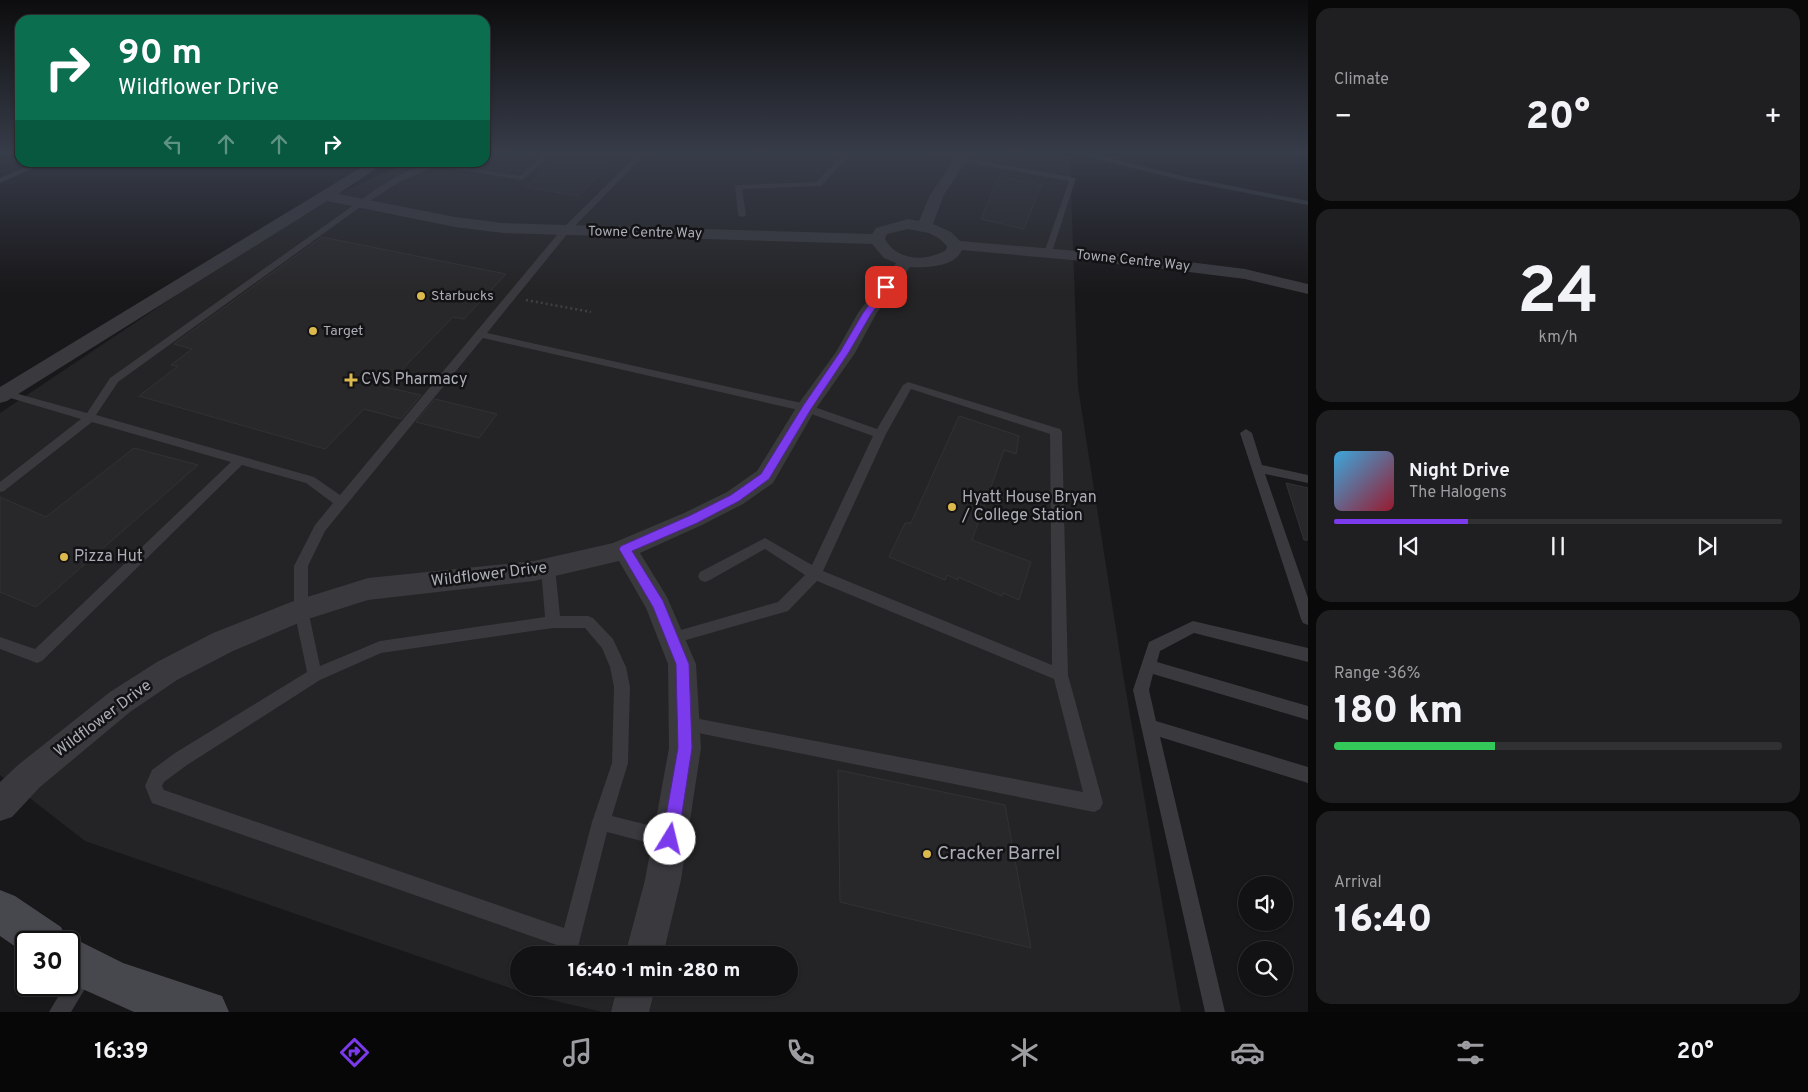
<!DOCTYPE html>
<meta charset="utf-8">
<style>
body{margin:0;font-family:Overpass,sans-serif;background:#1f1f21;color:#f1f3f6;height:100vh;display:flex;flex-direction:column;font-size:19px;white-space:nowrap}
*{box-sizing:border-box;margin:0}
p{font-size:16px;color:#9c9da0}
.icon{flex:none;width:28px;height:28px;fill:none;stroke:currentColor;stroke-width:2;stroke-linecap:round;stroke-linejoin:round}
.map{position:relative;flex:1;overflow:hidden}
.panel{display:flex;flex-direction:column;gap:8px;padding:8px;background:#0a090a;width:500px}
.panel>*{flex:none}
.top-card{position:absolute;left:15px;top:15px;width:475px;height:152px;border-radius:15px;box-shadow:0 1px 4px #0004,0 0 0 1px #313133;background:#0b6e4f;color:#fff;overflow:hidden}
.tools{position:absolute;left:1238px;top:876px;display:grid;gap:10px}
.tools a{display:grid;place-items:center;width:55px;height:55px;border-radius:50%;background:#121113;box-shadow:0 1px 4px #0004,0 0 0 1px #313133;font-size:25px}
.speed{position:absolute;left:15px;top:931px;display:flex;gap:10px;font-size:25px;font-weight:700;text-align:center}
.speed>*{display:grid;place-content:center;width:65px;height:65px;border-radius:50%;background:#121113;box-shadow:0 1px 4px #0004,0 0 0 1px #313133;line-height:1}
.speed .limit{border:2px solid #111;border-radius:8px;background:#fff;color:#111}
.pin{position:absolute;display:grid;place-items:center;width:42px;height:42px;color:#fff;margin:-21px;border-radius:10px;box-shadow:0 2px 8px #0006}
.me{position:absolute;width:55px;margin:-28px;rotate:9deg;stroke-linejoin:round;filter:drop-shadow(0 0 4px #0008)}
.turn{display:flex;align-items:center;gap:18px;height:105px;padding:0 20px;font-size:22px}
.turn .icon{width:65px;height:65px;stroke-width:2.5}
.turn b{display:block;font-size:35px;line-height:42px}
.lanes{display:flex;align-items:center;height:48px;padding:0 20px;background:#0003;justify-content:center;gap:25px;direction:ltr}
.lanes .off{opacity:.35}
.big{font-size:38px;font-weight:800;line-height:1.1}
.panel .card{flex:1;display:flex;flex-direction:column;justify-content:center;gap:8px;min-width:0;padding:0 18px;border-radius:15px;background:#1f1f21}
.panel .dial{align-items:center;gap:0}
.dial b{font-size:65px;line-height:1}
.song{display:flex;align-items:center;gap:15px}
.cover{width:60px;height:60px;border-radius:8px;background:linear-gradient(135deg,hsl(200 70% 55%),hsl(350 70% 35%))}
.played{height:5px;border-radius:2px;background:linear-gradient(90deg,#7c3aed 30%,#313133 30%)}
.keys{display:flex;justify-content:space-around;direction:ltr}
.heat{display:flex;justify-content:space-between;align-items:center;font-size:28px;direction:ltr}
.charge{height:8px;border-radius:4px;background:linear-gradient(90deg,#34c759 36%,#313133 0)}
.trip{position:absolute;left:510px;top:946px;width:288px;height:50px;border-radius:25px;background:#121113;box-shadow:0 1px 4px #0004,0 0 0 1px #313133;font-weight:800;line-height:50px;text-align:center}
.menu{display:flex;height:80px;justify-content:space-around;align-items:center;background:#070708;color:#9c9da0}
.menu .icon{width:35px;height:35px}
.menu .active{color:#7c3aed}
.menu b{font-size:22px;color:#f1f3f6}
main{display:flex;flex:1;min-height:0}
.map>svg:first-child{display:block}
.built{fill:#242426;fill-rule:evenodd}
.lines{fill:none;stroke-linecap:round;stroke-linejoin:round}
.stream{stroke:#2f353b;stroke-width:4}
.building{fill:#28282a;stroke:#323235}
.path{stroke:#3f4044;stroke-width:2.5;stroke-dasharray:2 3;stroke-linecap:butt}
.lane{fill:#39393e;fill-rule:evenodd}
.street{fill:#39393e;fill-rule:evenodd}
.secondary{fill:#47484d;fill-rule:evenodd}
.route{fill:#7c3aed;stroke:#51269a}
.poi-dot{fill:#dbb94d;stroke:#131214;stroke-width:2}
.labels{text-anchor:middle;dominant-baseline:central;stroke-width:5;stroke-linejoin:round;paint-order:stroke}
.far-street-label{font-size:14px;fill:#abaeb7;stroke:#131214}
.far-poi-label{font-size:14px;fill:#abaeb7;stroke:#131214;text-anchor:start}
.poi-label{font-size:16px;fill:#abaeb7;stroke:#131214;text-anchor:start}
.street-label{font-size:16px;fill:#abaeb7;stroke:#131214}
.near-poi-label{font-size:19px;fill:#abaeb7;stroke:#131214;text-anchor:start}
</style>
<main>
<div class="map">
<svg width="1308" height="1012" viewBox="0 0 1308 1012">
<rect width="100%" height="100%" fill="#181719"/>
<!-- built -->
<path class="built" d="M 485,152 L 1047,152 L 1070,160 L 1078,387 L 1123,674 L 1181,1012 L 602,1012 L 527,994 L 85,841 L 0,775 L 0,413 L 308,207 L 407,163 L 485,162 ZM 519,955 L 789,955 L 789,988 L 519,988 Z"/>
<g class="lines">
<!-- stream -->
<path class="stream" d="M 1076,152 L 1186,179 L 1308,203"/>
</g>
<!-- building -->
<g class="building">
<path d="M 564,152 L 620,152 L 579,196 L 526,187 Z"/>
<path d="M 999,176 L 1041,185 L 1024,229 L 981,219 Z"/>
<path d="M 322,237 L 506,274 L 464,319 L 453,317 L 385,387 L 421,395 L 401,419 L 364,409 L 325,449 L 139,396 L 178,366 L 171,365 L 192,349 L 174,344 Z"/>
<path d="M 435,399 L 497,414 L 479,438 L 416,422 Z"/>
<path d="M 959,416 L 1019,436 L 1016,454 L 1004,450 L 972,540 L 1031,562 L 1019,600 L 1003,593 L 1002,596 L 958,577 L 958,580 L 947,575 L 945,580 L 889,557 L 905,523 L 911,523 Z"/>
<path d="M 134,448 L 198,465 L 36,607 L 0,592 L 0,497 L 46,517 Z"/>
<path d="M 1286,483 L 1308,488 L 1308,540 L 1304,540 Z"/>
<path d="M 838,770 L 1005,805 L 1031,948 L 840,902 Z"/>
</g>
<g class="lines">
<!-- path -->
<path class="path" d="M 526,300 L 591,312"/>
<!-- lane -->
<g class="lane">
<path d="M 494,152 L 501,152 L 480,170 L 520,176 L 547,152 L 554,152 L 522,180 L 449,168 L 431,168 L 401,181 L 363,205 L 118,382 L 96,415 L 314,477 L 340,495 L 562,229 L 640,152 L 647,152 L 568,233 L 487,333 L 806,404 L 877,429 L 903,385 L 908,382 L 1060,429 L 1062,432 L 1068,675 L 1103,803 L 1100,809 L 1094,812 L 678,729 L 676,724 L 678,719 L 684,716 L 1083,792 L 1054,679 L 817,581 L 788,611 L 672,644 L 667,642 L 665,638 L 667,634 L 778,602 L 805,575 L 765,549 L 710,580 L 705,582 L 700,580 L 698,576 L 700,572 L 765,538 L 812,565 L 873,436 L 803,411 L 483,338 L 325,531 L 308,566 L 308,610 L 320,666 L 380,641 L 545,617 L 541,568 L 543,564 L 548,563 L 553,564 L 555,568 L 560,616 L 588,616 L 593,618 L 613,639 L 626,667 L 630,687 L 628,763 L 612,816 L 668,830 L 674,833 L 677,839 L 674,845 L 668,848 L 607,832 L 578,947 L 571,950 L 152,803 L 145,786 L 152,770 L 175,753 L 307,672 L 294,610 L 294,566 L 315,525 L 333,503 L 306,483 L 242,465 L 42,661 L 37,663 L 0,649 L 0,637 L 35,649 L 231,462 L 92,422 L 4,491 L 0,492 L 0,482 L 81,419 L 0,395 L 0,391 L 4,390 L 87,413 L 110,378 L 375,190 C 413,166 427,159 473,169 L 480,162 L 485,162 L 485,159 ZM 911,389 L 1050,434 L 1052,665 L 823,571 L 886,434 ZM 553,628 L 585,628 L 602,648 L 610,667 L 614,687 L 612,763 L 592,822 L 564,928 L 164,790 L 162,786 L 164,782 L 187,765 L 320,680 L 381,653 Z"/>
<path d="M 845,152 L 852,152 L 821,186 L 742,189 L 746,215 L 742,217 L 738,215 L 735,185 L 816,182 Z"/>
<path d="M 920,152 L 933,152 L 1076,178 L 1051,255 L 1044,253 L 1069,181 L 923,154 Z"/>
<path d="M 37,162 L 47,162 L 0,183 L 0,178 Z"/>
<path d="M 1246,429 L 1252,433 L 1262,465 L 1308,475 L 1308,483 L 1265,474 L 1308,598 L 1308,625 L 1303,623 L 1301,619 L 1240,433 Z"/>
<path d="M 1193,621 L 1308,648 L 1308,662 L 1194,633 L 1160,651 L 1157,662 L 1308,706 L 1308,720 L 1153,674 L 1149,690 L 1156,721 L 1308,767 L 1308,783 L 1160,737 L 1225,1012 L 1205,1012 L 1133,690 L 1149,642 Z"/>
<path d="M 85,962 L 92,965 L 95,972 L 71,1012 L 49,1012 L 65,985 L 69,985 C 69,975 76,966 85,962 Z"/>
</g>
<!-- street -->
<g class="street">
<path d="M 959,152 L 972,152 L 944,195 L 933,224 L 951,232 L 960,241 L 1149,257 L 1245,269 L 1308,284 L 1308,294 L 1245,279 L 1149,267 L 962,250 C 955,267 926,268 910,267 L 876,314 L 855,353 L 815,410 L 773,483 L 743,504 L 702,525 L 640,553 L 667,597 L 696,664 L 701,748 L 681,880 L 663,955 L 625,955 L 645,880 L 669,748 L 668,664 L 646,608 L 619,561 L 534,581 L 368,600 L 308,619 L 233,651 L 177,680 L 130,712 L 40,787 L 12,817 L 0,821 L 0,782 L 18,765 L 110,692 L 157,662 L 213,633 L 291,602 L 368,578 L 534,561 L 613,543 L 684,513 L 727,492 L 757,471 L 799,403 L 836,352 L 858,313 L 896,263 L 884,258 L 872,244 L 503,233 L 455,227 L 327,201 L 7,401 L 0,403 L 0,387 L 370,162 L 386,162 L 338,194 L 455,217 L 503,223 L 872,234 L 876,228 L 908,219 L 919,221 L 930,195 ZM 908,229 L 929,233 L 940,239 L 947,246 L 946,250 C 926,262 897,261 885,239 L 887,234 Z"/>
<path d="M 617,988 L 655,988 L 649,1012 L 611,1012 Z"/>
</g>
<!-- secondary -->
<path class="secondary" d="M 0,890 L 15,896 L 61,927 L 66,938 L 69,936 L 123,963 L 222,996 L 229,1012 L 134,1012 L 69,983 L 69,942 L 26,942 L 26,954 L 0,936 Z"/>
</g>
<!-- sky -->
<linearGradient id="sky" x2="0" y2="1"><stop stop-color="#0d0d0e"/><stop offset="0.52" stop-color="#373c49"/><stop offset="1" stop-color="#373c49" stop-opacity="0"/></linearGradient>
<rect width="1308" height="293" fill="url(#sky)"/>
<!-- route -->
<path class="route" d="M 884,285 L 891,287 L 871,314 L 849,352 L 811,409 L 769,479 L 739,501 L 697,523 L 632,551 L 663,601 L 689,664 L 692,748 L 678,839 L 675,845 L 670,847 L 664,845 L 662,839 L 678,748 L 676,664 L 653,607 L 619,549 L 621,546 L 689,516 L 731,495 L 761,474 L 803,406 L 840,352 L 863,313 Z"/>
<!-- markers -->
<g class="poi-dot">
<circle cx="421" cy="296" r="5"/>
<circle cx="313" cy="331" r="5"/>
<path d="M348.5 372.5h5v5h5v5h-5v5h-5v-5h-5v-5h5z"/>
<circle cx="952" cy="507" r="5"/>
<circle cx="64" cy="557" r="5"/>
<circle cx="927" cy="854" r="5"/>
</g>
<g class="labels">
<!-- far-street labels -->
<g class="far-street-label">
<text transform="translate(645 233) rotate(1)">Towne Centre Way</text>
<text transform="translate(1133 261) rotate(6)">Towne Centre Way</text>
</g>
<!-- far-poi labels -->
<g class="far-poi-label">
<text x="431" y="296">Starbucks</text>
<text x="323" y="331">Target</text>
</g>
<!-- poi labels -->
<g class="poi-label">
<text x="361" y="380">CVS Pharmacy</text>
<text x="962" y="498">Hyatt House Bryan<tspan x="962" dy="18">/ College Station</tspan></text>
<text x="74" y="557">Pizza Hut</text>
</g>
<!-- street labels -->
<g class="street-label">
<text transform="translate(489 575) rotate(-7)">Wildflower Drive</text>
<text transform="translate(103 719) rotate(-37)">Wildflower Drive</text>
</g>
<!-- near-poi labels -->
<g class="near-poi-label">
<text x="937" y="854">Cracker Barrel</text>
</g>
</g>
</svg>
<div class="tools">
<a><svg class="icon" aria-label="sound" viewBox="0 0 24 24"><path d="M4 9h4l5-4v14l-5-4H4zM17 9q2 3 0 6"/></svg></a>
<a><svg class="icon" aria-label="search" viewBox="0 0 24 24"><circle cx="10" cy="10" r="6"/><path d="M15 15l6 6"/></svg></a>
</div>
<div class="speed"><div class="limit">30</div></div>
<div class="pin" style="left:886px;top:287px;background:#d93025"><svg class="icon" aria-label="arrive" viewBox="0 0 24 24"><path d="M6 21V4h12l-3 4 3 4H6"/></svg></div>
<svg class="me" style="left:670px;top:839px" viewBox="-20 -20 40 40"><circle r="19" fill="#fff"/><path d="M0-13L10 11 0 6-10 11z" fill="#7c3aed"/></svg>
<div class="trip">16:40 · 1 min · 280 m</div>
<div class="top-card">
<div class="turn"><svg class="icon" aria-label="right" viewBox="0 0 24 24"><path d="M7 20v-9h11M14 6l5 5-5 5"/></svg><div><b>90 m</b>Wildflower Drive</div></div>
<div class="lanes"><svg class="icon off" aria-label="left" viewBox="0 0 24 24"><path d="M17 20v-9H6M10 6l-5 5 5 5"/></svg><svg class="icon off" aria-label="ahead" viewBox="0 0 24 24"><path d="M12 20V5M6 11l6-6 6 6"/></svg><svg class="icon off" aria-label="ahead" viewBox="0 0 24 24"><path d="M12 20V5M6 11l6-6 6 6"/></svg><svg class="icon" aria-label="right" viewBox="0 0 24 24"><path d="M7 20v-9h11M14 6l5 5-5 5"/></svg></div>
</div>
</div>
<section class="panel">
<div class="card"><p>Climate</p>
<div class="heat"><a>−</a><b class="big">20°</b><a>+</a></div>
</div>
<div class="card dial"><b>24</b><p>km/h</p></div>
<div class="card">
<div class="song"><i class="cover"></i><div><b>Night Drive</b><p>The Halogens</p></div></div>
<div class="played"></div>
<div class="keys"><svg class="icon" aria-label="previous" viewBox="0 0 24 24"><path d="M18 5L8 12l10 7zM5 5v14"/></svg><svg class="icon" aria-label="pause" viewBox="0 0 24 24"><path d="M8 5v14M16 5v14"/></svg><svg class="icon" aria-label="next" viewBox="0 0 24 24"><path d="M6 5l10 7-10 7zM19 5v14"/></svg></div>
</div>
<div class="card"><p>Range · 36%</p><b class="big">180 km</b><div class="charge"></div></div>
<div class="card"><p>Arrival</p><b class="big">16:40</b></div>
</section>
</main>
<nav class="menu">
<b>16:39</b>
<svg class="icon active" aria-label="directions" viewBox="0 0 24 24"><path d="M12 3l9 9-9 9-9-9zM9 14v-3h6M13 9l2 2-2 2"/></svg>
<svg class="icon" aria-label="music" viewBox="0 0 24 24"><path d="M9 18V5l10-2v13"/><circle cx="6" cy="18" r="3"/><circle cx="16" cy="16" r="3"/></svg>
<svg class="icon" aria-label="phone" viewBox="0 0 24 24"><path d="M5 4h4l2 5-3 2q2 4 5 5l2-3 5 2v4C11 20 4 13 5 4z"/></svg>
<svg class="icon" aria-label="climate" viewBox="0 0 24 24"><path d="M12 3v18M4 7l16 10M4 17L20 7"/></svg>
<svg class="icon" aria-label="car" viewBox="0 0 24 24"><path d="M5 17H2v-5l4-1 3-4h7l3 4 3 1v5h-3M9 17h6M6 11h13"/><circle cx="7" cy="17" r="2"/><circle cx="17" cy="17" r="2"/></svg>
<svg class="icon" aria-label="filters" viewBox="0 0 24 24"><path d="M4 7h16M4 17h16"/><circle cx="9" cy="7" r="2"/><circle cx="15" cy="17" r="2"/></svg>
<b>20°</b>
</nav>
